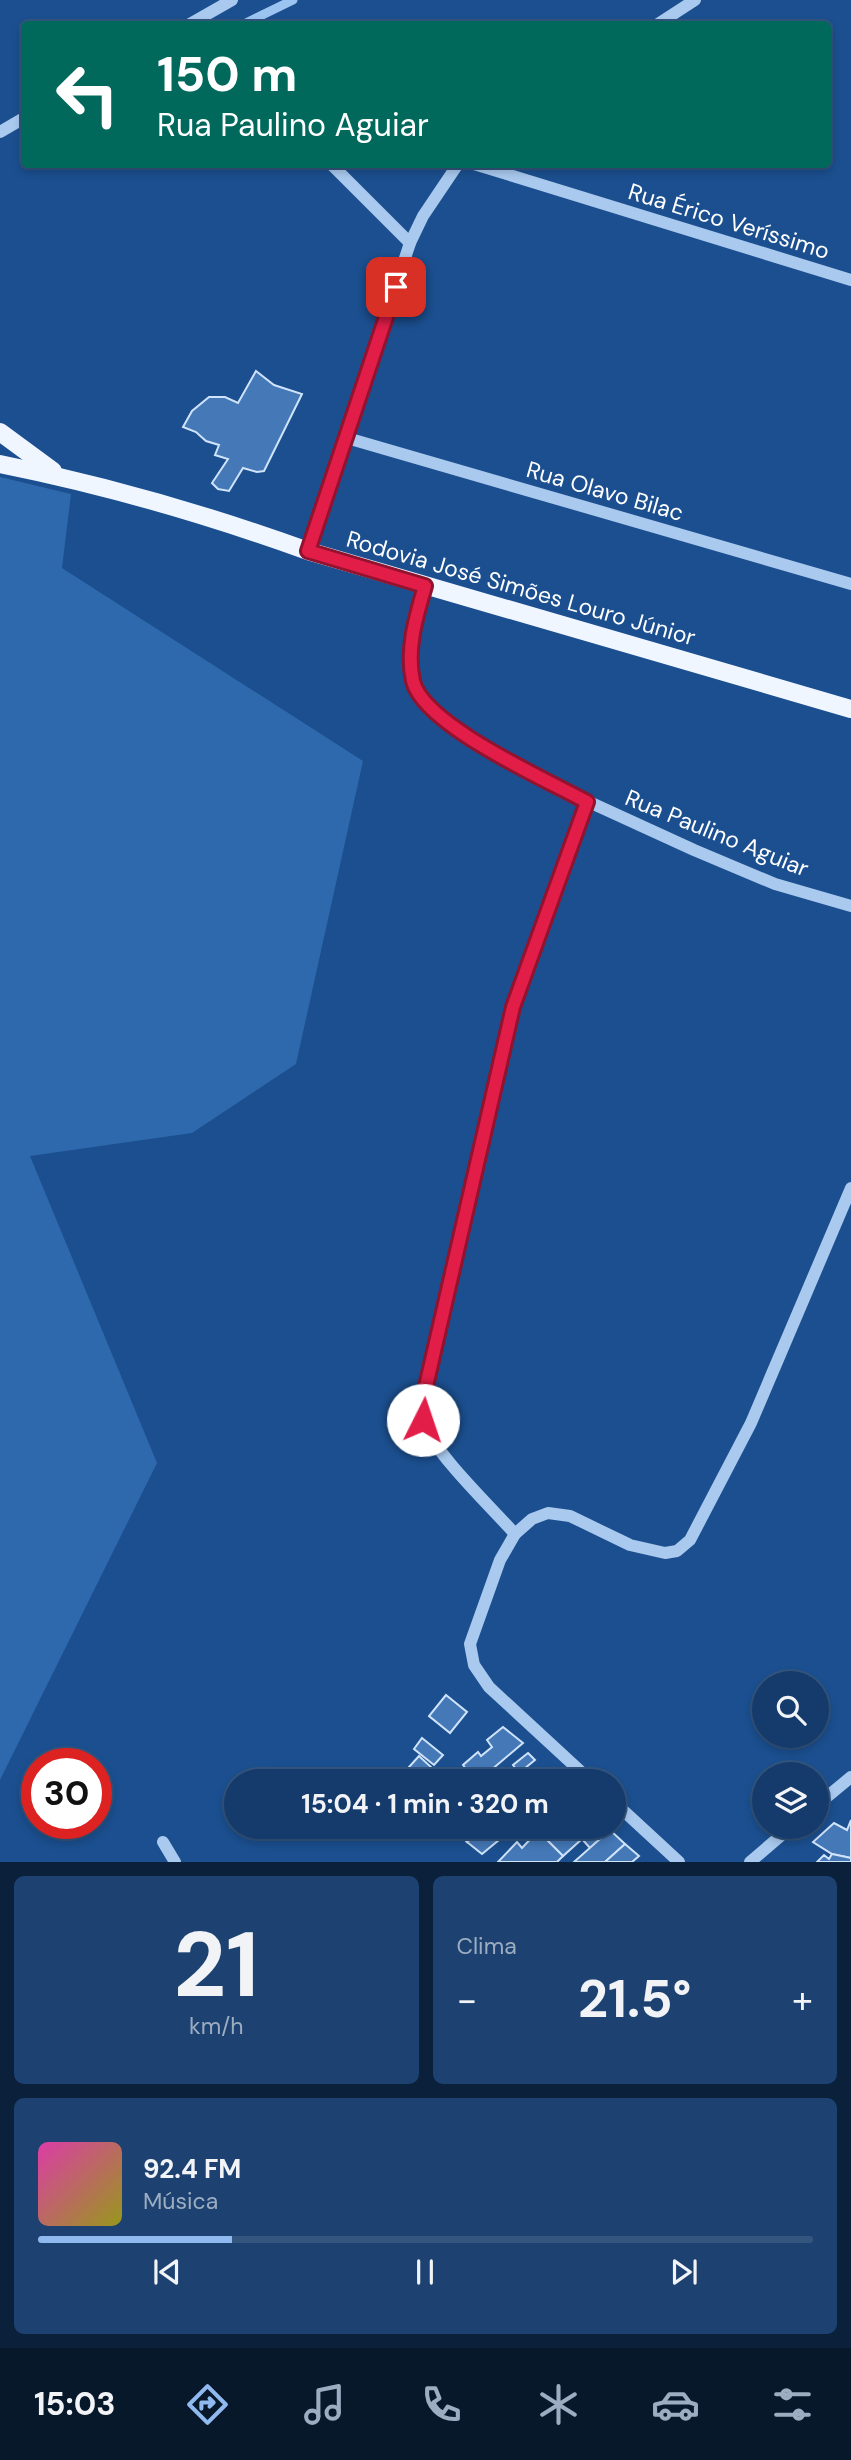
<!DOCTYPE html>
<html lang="pt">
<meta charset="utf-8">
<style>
body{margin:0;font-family:"DM Sans",sans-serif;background:#1d4271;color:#f1f3f6;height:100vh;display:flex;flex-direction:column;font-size:26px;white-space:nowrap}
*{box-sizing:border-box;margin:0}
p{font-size:23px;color:#9dadc1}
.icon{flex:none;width:38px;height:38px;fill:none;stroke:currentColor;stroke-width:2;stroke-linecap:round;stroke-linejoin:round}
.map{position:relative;height:1862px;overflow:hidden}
.sheet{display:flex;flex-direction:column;gap:14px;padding:14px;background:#0b203b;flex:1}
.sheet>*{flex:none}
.hud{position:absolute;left:21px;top:21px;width:810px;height:147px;border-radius:7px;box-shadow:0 4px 10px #0003,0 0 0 2px #33557e;background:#00695c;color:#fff;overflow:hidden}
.tools{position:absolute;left:752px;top:1671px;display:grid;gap:14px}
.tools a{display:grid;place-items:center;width:77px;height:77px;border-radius:50%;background:#143b6b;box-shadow:0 4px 10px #0003,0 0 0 2px #33557e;font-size:35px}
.speed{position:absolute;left:21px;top:1748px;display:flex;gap:14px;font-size:35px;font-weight:700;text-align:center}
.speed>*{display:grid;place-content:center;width:91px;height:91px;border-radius:50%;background:#143b6b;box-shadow:0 4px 10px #0003,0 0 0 2px #33557e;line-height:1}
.speed .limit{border:10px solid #d22;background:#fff;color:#111}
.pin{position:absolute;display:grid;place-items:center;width:60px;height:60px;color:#fff;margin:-30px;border-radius:14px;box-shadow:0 4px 10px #0006}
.me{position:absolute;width:77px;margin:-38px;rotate:4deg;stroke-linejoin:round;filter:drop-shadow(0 0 5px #0008)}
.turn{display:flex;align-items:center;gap:24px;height:147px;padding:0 21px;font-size:32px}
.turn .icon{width:91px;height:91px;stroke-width:2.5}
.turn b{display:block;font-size:49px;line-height:60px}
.big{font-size:52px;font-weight:700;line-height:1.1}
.sheet .tile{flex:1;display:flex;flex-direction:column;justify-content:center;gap:10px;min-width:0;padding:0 24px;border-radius:10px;background:#1d4271}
.sheet .dial{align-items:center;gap:0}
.dial b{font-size:91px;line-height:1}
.song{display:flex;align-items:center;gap:21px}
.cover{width:84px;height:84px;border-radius:10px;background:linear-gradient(135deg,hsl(320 70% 55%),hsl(60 70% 35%))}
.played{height:7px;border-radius:4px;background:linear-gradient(90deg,#90b9f0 25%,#33557e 25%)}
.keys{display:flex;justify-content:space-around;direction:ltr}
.heat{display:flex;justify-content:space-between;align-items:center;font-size:38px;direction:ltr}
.sheet .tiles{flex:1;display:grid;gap:14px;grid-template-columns:1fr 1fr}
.tile:last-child{grid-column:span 2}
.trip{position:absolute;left:224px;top:1769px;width:402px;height:70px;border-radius:35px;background:#143b6b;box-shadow:0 4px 10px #0003,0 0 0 2px #33557e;font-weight:700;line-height:70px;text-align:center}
.tabs{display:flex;height:112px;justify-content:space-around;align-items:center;background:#08182b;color:#9dadc1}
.tabs .icon{width:49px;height:49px}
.tabs .on{color:#90b9f0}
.tabs b{font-size:32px;color:#f1f3f6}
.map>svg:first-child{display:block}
.green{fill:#2e69ad}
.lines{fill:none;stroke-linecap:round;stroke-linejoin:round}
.stream{stroke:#9cc4f0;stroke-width:9}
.building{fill:#4478b7;stroke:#cfe3fa;stroke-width:2}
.minor{stroke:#a9c9ee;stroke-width:12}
.major{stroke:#f0f6ff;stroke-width:18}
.route-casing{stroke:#92132f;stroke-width:18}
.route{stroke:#e11d48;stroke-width:12}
.labels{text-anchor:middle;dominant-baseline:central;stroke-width:7;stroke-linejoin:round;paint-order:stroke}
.street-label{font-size:23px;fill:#fff;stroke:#1b4f8f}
</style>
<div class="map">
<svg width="851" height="1862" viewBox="0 0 851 1862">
<rect width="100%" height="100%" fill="#1b4f8f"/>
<!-- green -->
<path class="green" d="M 0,477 L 71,494 L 62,568 L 363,761 L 296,1064 L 192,1133 L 30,1156 L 157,1463 L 0,1780 Z"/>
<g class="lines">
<!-- stream -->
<path class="stream" d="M 244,24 L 293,0"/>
</g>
<!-- building -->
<g class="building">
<path d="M 256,371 L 274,385 L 302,394 L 264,471 L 257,472 L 243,468 L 229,491 L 218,489 L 212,483 L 228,459 L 215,455 L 219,445 L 206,441 L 196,432 L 183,427 L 192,411 L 209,397 L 225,397 L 238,403 Z"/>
<path d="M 446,1695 L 467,1712 L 450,1733 L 429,1716 Z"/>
<path d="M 503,1727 L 523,1743 L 477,1782 L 453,1782 L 467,1770 L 463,1765 L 478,1752 L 481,1756 L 492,1747 L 487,1740 Z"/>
<path d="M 422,1738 L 443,1755 L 434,1765 L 414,1749 Z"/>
<path d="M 528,1753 L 535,1760 L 519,1773 L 513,1765 Z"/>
<path d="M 419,1756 L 432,1768 L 425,1777 L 430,1782 L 405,1782 L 400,1777 Z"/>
<path d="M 851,1820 L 851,1858 L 832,1854 L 813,1842 L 834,1823 L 847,1830 Z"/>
<path d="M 454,1827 L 485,1827 L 467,1842 Z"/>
<path d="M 485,1827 L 508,1827 L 511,1830 L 482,1854 L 467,1842 Z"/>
<path d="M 534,1827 L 606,1827 L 610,1830 L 590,1848 L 582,1839 L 563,1856 Z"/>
<path d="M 610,1830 L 625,1844 L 605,1862 L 574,1862 Z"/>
<path d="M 538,1831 L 563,1856 L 557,1862 L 498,1862 L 517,1842 L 522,1848 Z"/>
<path d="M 625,1844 L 639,1856 L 632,1862 L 605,1862 Z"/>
<path d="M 832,1854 L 851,1858 L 851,1862 L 817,1862 L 824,1855 L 829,1859 Z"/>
</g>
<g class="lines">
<!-- minor -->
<g class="minor">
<path d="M 190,24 L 232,0"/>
<path d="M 658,24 L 695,0"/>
<path d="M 0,132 L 24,118"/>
<path d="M 331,164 L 410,243"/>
<path d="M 474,164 L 851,280"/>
<path d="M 347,438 L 851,584"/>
<path d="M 308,551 L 410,243 L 423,216 L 458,164"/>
<path d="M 425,586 L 413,629 L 410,661 L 414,684 L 424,703 L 457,731 L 587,801 L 694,850 L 775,884 L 851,906"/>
<path d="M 515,1534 C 492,1508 434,1453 424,1423 C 422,1414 423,1404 423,1395 L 513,1007 L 587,801"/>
<path d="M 592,1782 L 489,1687 L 474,1665 L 470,1644 L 500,1560 L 515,1534 L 532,1519 L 548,1513 L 570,1516 L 630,1545 L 665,1553 L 677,1551 L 690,1540 L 751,1423 L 851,1188"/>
<path d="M 614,1802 L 679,1862"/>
<path d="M 817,1805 L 851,1777"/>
<path d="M 163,1842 L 175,1862"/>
<path d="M 750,1862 L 791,1827"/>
</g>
<!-- major -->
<g class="major">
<path d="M 0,432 L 53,471"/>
<path d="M 0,464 C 105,485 208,515 308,551 L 851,709"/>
</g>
</g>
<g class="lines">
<defs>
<path id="route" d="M 396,287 L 308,551 L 425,586 C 416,617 406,649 413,681 C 423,725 547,780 587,802 L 513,1007 L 424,1395 L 423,1420"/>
</defs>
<!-- route casing -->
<use href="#route" class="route-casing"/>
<!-- route -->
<use href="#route" class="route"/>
</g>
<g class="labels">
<!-- street labels -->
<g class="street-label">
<text transform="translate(729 221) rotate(17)">Rua Érico Veríssimo</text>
<text transform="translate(605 491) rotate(16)">Rua Olavo Bilac</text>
<text transform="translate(521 588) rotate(16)">Rodovia José Simões Louro Júnior</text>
<text transform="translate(717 833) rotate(22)">Rua Paulino Aguiar</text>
</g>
</g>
</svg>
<div class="tools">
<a><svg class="icon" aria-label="search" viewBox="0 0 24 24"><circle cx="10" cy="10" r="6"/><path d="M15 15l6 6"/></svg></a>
<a><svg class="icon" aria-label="layers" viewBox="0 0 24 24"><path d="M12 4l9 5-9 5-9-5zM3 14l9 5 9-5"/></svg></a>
</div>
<div class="speed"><div class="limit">30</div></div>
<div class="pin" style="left:396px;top:287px;background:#d93025"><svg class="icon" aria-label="arrive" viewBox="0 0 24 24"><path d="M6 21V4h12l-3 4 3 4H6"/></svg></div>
<svg class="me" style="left:423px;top:1420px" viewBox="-20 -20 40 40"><circle r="19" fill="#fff"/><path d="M0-13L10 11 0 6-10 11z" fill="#e11d48"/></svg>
<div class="trip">15:04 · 1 min · 320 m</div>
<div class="hud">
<div class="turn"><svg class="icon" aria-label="left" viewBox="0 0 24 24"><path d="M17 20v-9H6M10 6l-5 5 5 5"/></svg><div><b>150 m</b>Rua Paulino Aguiar</div></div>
</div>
</div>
<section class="sheet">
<div class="tiles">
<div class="tile dial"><b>21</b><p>km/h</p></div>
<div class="tile"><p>Clima</p>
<div class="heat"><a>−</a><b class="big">21.5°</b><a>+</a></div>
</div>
<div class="tile">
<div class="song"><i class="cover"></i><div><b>92.4 FM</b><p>Música</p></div></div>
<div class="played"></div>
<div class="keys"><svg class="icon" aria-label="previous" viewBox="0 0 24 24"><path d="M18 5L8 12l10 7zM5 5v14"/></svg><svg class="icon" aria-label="pause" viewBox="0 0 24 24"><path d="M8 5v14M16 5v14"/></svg><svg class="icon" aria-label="next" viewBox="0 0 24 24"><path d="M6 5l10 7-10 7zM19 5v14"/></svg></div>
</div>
</div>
</section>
<nav class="tabs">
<b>15:03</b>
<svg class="icon on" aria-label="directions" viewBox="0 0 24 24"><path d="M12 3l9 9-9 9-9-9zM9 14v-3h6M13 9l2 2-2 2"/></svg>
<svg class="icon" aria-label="music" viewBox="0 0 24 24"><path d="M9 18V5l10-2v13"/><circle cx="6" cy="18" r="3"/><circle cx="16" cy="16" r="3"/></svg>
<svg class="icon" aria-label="phone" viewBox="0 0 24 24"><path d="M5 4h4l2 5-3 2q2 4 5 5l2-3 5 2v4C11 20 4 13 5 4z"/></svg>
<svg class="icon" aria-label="climate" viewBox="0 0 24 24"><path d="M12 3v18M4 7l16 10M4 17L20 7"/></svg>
<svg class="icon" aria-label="car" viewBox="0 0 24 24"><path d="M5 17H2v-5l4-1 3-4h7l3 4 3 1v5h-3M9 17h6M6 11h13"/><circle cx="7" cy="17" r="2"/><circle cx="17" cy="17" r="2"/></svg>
<svg class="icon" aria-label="filters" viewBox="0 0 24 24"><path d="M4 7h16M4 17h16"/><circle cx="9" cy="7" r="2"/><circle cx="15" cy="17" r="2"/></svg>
</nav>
